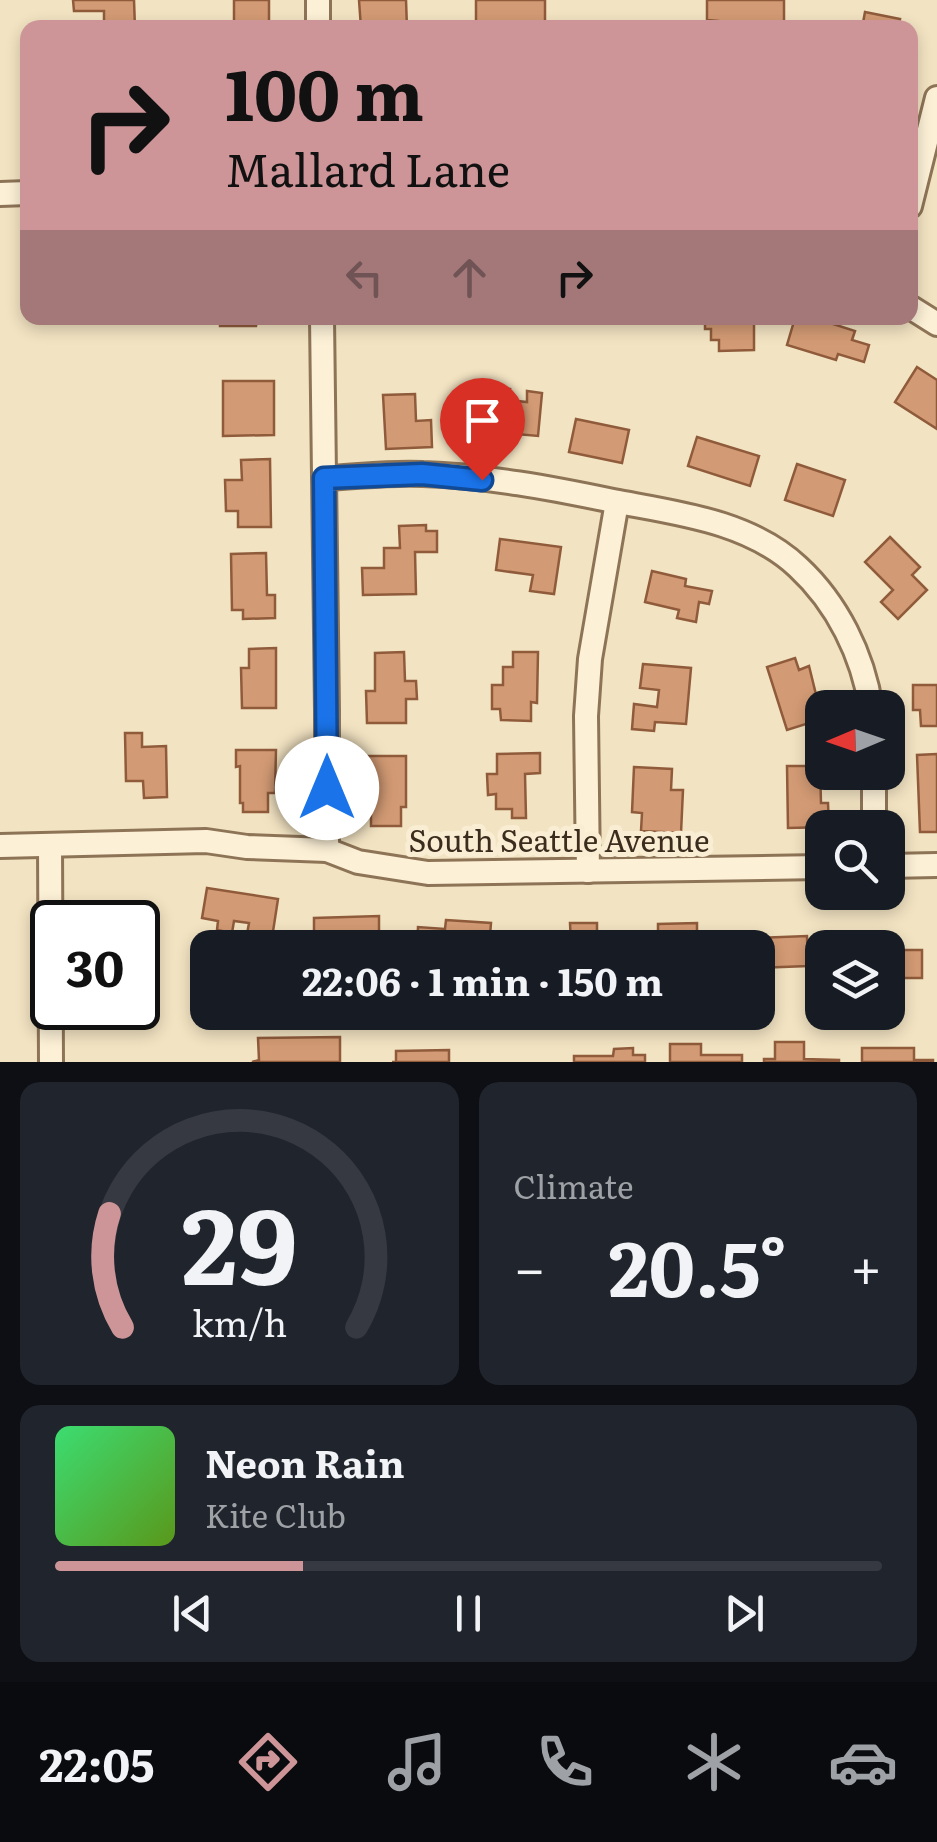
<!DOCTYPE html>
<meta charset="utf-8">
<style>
body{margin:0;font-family:Literata,serif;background:#20242c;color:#f1f3f6;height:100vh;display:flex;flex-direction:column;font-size:38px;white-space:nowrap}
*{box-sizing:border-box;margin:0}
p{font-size:32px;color:#9ea1a6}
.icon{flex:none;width:55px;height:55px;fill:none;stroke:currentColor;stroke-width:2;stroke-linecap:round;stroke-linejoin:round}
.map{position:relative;height:1062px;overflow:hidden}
.panel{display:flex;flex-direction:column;gap:20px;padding:20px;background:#0d0f14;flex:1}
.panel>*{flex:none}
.top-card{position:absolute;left:20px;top:20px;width:898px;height:305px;border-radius:20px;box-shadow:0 5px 15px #0003;background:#cd9598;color:#111;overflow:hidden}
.needle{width:65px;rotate:268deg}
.fabs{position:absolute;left:805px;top:690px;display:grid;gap:20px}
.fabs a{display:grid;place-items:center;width:100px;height:100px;border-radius:20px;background:#171b24;box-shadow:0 5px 15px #0003;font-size:50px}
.speed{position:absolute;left:30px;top:900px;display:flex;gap:20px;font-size:50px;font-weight:700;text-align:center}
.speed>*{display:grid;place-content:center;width:130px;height:130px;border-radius:50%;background:#171b24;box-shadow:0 5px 15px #0003;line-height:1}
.speed .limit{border:5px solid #111;border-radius:15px;background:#fff;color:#111}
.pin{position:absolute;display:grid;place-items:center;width:85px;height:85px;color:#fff;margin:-102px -42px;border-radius:50% 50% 50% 0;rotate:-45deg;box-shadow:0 0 10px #0007}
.pin .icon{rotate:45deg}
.me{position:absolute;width:110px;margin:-55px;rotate:0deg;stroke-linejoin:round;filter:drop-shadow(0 0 8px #0008)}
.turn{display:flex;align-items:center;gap:35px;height:210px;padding:0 40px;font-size:45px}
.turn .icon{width:130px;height:130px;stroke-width:2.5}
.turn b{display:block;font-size:70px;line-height:85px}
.lanes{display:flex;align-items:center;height:95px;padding:0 40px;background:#0003;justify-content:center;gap:50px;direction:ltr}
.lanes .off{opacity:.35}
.big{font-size:75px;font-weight:700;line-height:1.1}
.panel .widget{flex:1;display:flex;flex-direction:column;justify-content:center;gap:15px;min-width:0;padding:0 35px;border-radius:20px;background:#20242c}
.panel .dial{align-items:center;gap:0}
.dial svg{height:260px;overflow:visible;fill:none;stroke:#363941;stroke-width:7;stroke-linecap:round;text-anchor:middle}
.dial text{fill:#f1f3f6;stroke:none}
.song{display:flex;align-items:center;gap:30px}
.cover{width:120px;height:120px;border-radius:15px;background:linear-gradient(135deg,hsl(140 70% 55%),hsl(90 70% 35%))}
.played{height:10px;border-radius:5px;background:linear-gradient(90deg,#cd9598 30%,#363941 30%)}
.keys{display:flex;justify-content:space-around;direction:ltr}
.heat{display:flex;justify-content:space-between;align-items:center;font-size:55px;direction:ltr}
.panel .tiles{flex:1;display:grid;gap:20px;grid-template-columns:1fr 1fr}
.widget:last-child{grid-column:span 2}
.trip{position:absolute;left:190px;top:930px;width:585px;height:100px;border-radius:20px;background:#171b24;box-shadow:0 5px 15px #0003;font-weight:700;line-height:100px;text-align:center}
.dock{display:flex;height:160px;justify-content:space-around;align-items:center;background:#090b0e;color:#9ea1a6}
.dock .icon{width:70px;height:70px}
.dock .current{color:#cd9598}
.dock b{font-size:45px;color:#f1f3f6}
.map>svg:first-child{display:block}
.building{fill:#d39b75;stroke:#8f5b3b;stroke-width:2.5}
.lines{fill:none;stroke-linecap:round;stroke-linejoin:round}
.minor-casing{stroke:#8e7457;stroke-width:28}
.minor{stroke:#fcf0d6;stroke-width:22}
.route-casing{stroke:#114b97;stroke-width:25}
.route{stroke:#1a73e8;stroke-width:18}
.labels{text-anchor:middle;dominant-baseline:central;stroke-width:10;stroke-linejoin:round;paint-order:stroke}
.street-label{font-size:30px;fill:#3c2c1d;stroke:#f9edd3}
</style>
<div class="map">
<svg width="937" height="1062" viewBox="0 0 937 1062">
<rect width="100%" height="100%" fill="#f2e3c2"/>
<!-- building -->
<g class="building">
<path d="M 73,0 L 134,0 L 135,28 L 104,28 L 104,11 L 74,11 Z"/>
<rect x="234" y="0" width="35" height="28"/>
<path d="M 359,0 L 406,0 L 407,28 L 361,28 Z"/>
<path d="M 476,0 L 545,0 L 545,23 L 513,23 L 513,28 L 487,28 L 487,25 L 476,25 Z"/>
<path d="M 707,0 L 784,0 L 784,25 L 731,24 L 731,28 L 718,28 L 718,21 L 707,20 Z"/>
<path d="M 865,12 L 900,19 L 898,28 L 862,28 Z"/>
<path d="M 220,318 L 257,318 L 256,326 L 220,326 Z"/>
<path d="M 705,318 L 754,318 L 754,350 L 719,351 L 719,340 L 711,340 L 711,329 L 705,329 Z"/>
<path d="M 795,318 L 805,318 L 823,323 L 824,321 L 855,331 L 852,340 L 869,345 L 864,362 L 838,354 L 836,360 L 787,345 Z"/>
<path d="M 917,367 L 937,380 L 937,429 L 895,402 Z"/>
<path d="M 223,381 L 274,381 L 274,435 L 223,436 Z"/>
<path d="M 476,386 L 510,389 L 508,400 L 527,402 L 527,391 L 542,393 L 538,436 L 473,430 Z"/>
<path d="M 415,394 L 416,421 L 431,420 L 432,447 L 386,449 L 383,395 Z"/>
<path d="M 576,419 L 629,430 L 622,463 L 569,452 Z"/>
<path d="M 697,437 L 759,456 L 750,486 L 688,466 Z"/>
<path d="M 270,459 L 271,527 L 238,527 L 238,511 L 226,511 L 225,480 L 242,480 L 241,460 Z"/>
<path d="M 797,464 L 845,480 L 833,516 L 785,500 Z"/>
<path d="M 426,525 L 426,531 L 437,531 L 437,552 L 415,552 L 416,594 L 363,595 L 362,568 L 384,568 L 384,548 L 400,548 L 399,526 Z"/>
<path d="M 890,537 L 920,567 L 912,575 L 927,590 L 898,619 L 881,602 L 893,590 L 865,562 Z"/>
<path d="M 500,539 L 561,547 L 554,594 L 530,591 L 533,575 L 496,570 Z"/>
<path d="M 266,553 L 267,595 L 275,595 L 275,618 L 243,619 L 243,610 L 232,610 L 231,554 Z"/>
<path d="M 652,571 L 686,579 L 685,586 L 712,591 L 709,604 L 699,602 L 696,622 L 677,618 L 679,610 L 645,602 Z"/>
<path d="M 276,648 L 276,708 L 242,708 L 241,668 L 249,668 L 249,649 Z"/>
<path d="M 404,652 L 405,681 L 416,681 L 417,699 L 406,699 L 406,723 L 367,723 L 366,691 L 375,691 L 375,653 Z"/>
<path d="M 513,652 L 538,652 L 537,703 L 531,702 L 531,721 L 501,720 L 500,709 L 492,709 L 492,685 L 503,685 L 503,667 L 513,667 Z"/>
<path d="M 795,658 L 799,670 L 809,666 L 822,719 L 787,730 L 767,667 Z"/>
<path d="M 643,664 L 691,668 L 686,724 L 655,722 L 654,731 L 632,729 L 634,704 L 657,707 L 659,690 L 640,688 Z"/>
<path d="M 913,685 L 937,685 L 937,726 L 921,726 L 920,710 L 913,710 Z"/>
<path d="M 125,733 L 142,733 L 142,747 L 166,746 L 167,797 L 144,798 L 143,781 L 126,781 Z"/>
<path d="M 236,750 L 276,750 L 275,793 L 268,793 L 268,812 L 243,812 L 243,803 L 240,803 L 240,766 L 236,767 Z"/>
<path d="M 540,753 L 540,773 L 525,774 L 526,818 L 512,818 L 512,809 L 496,809 L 496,794 L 488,795 L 487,774 L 497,774 L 497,754 Z"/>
<path d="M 937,754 L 937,832 L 920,832 L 917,755 Z"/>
<path d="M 368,756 L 406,756 L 406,807 L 401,807 L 401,826 L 371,826 L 371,800 L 368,800 Z"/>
<path d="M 787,766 L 820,766 L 821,803 L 828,803 L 829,827 L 788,828 Z"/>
<path d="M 634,767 L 672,769 L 671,790 L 683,790 L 681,833 L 641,831 L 642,813 L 632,812 Z"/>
<path d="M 207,888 L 278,899 L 272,938 L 247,934 L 249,923 L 234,921 L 232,933 L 217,930 L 218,921 L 202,918 Z"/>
<path d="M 379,916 L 379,948 L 314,948 L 314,918 Z"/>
<path d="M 446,920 L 491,923 L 489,948 L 417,948 L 418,927 L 445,929 Z"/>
<path d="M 570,923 L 597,923 L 597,948 L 567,948 L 566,944 L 571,944 Z"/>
<path d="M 697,923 L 697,948 L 636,948 L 636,937 L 658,937 L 658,924 Z"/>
<path d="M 807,936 L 808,966 L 758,968 L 758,948 L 730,948 L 730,939 Z"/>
<path d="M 898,938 L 898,950 L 922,950 L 922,978 L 888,978 L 888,948 L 842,948 L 842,939 Z"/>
<path d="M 340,1037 L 340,1062 L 252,1062 L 259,1060 L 258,1038 Z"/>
<path d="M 775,1042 L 804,1042 L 804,1059 L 839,1060 L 839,1062 L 764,1062 L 764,1059 L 775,1059 Z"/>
<path d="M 670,1044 L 701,1044 L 701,1055 L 742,1055 L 742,1062 L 670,1062 Z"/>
<path d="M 633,1048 L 633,1055 L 645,1055 L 645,1062 L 574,1062 L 574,1056 L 613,1056 L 614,1049 Z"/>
<path d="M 862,1048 L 914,1048 L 914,1060 L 933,1060 L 933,1062 L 862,1062 Z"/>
<path d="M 449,1050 L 449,1062 L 392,1062 L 396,1062 L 396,1051 Z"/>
</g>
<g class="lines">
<defs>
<g id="minor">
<path d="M 318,0 L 318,28"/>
<path d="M 0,194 L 28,193"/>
<path d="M 910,206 L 937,98"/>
<path d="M 910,307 L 937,324"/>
<path d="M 322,318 L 327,711 L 327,850"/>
<path d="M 324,478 C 356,477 390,472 423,474 C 487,476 551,488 613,501 C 676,513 749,521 798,567 C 837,603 863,655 871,708"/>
<path d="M 874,772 L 874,828"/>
<path d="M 50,845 L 51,1062"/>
<path d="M 0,846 L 206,841 L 247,847 L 327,850 L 358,862 L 428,873 L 822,867"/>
<path d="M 888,866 L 937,865"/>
<path d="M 588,871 L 586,716 L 590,659 L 617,502"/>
</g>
</defs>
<!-- minor casing -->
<use href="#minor" class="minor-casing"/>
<!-- minor -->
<use href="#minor" class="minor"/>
</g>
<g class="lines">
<defs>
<path id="route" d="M 327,788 L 324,478 L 422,474 L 482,480"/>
</defs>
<!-- route casing -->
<use href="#route" class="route-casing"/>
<!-- route -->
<use href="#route" class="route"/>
</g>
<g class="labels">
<!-- street labels -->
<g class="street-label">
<text x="559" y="839">South Seattle Avenue</text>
</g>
</g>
</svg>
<div class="fabs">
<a><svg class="needle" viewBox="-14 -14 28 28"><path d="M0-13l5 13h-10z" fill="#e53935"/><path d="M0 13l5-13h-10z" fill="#9ea1a6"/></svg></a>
<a><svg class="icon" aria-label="search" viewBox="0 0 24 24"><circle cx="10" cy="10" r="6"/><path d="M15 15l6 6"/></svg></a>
<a><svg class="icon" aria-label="layers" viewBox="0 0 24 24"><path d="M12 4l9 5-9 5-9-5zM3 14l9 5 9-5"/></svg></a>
</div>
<div class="speed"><div class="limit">30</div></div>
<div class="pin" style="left:482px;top:480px;background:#d93025"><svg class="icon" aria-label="arrive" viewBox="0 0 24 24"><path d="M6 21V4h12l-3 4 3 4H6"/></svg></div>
<svg class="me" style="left:327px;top:788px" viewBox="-20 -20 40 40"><circle r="19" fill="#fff"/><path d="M0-13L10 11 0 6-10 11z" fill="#1a73e8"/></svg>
<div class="trip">22:06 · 1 min · 150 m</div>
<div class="top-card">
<div class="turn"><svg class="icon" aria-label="right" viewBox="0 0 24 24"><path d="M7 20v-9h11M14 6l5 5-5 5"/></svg><div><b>100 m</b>Mallard Lane</div></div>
<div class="lanes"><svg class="icon off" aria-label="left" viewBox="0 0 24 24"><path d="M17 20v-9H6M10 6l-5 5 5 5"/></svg><svg class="icon off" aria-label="ahead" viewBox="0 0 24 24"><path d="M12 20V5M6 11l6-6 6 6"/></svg><svg class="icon" aria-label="right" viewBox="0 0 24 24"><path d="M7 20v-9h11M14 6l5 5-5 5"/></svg></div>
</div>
</div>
<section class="panel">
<div class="tiles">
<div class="widget dial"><svg viewBox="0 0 100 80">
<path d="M14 69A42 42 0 1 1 86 69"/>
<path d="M14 69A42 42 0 0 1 10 34" stroke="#cd9598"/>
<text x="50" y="56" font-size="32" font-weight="700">29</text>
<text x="50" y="72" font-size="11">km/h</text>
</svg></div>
<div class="widget"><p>Climate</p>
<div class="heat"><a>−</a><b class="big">20.5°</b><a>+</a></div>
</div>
<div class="widget">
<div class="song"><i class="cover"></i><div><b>Neon Rain</b><p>Kite Club</p></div></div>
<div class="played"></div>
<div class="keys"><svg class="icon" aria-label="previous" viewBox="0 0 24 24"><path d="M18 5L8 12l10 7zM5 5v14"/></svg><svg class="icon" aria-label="pause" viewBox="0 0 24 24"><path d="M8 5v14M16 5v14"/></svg><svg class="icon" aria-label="next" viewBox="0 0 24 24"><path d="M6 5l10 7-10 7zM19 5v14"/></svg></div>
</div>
</div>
</section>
<nav class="dock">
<b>22:05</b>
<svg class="icon current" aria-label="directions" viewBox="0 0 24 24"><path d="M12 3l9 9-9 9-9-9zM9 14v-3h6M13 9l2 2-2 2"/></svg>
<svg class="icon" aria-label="music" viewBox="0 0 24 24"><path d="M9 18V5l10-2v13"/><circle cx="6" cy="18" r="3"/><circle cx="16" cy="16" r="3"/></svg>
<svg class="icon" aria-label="phone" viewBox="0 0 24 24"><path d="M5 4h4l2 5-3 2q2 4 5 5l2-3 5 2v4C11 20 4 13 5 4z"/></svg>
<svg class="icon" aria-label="climate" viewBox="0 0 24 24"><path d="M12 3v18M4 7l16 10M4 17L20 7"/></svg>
<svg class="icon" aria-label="car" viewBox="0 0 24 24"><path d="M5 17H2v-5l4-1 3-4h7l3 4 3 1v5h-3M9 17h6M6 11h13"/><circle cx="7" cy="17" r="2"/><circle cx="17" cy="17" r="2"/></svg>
</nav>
